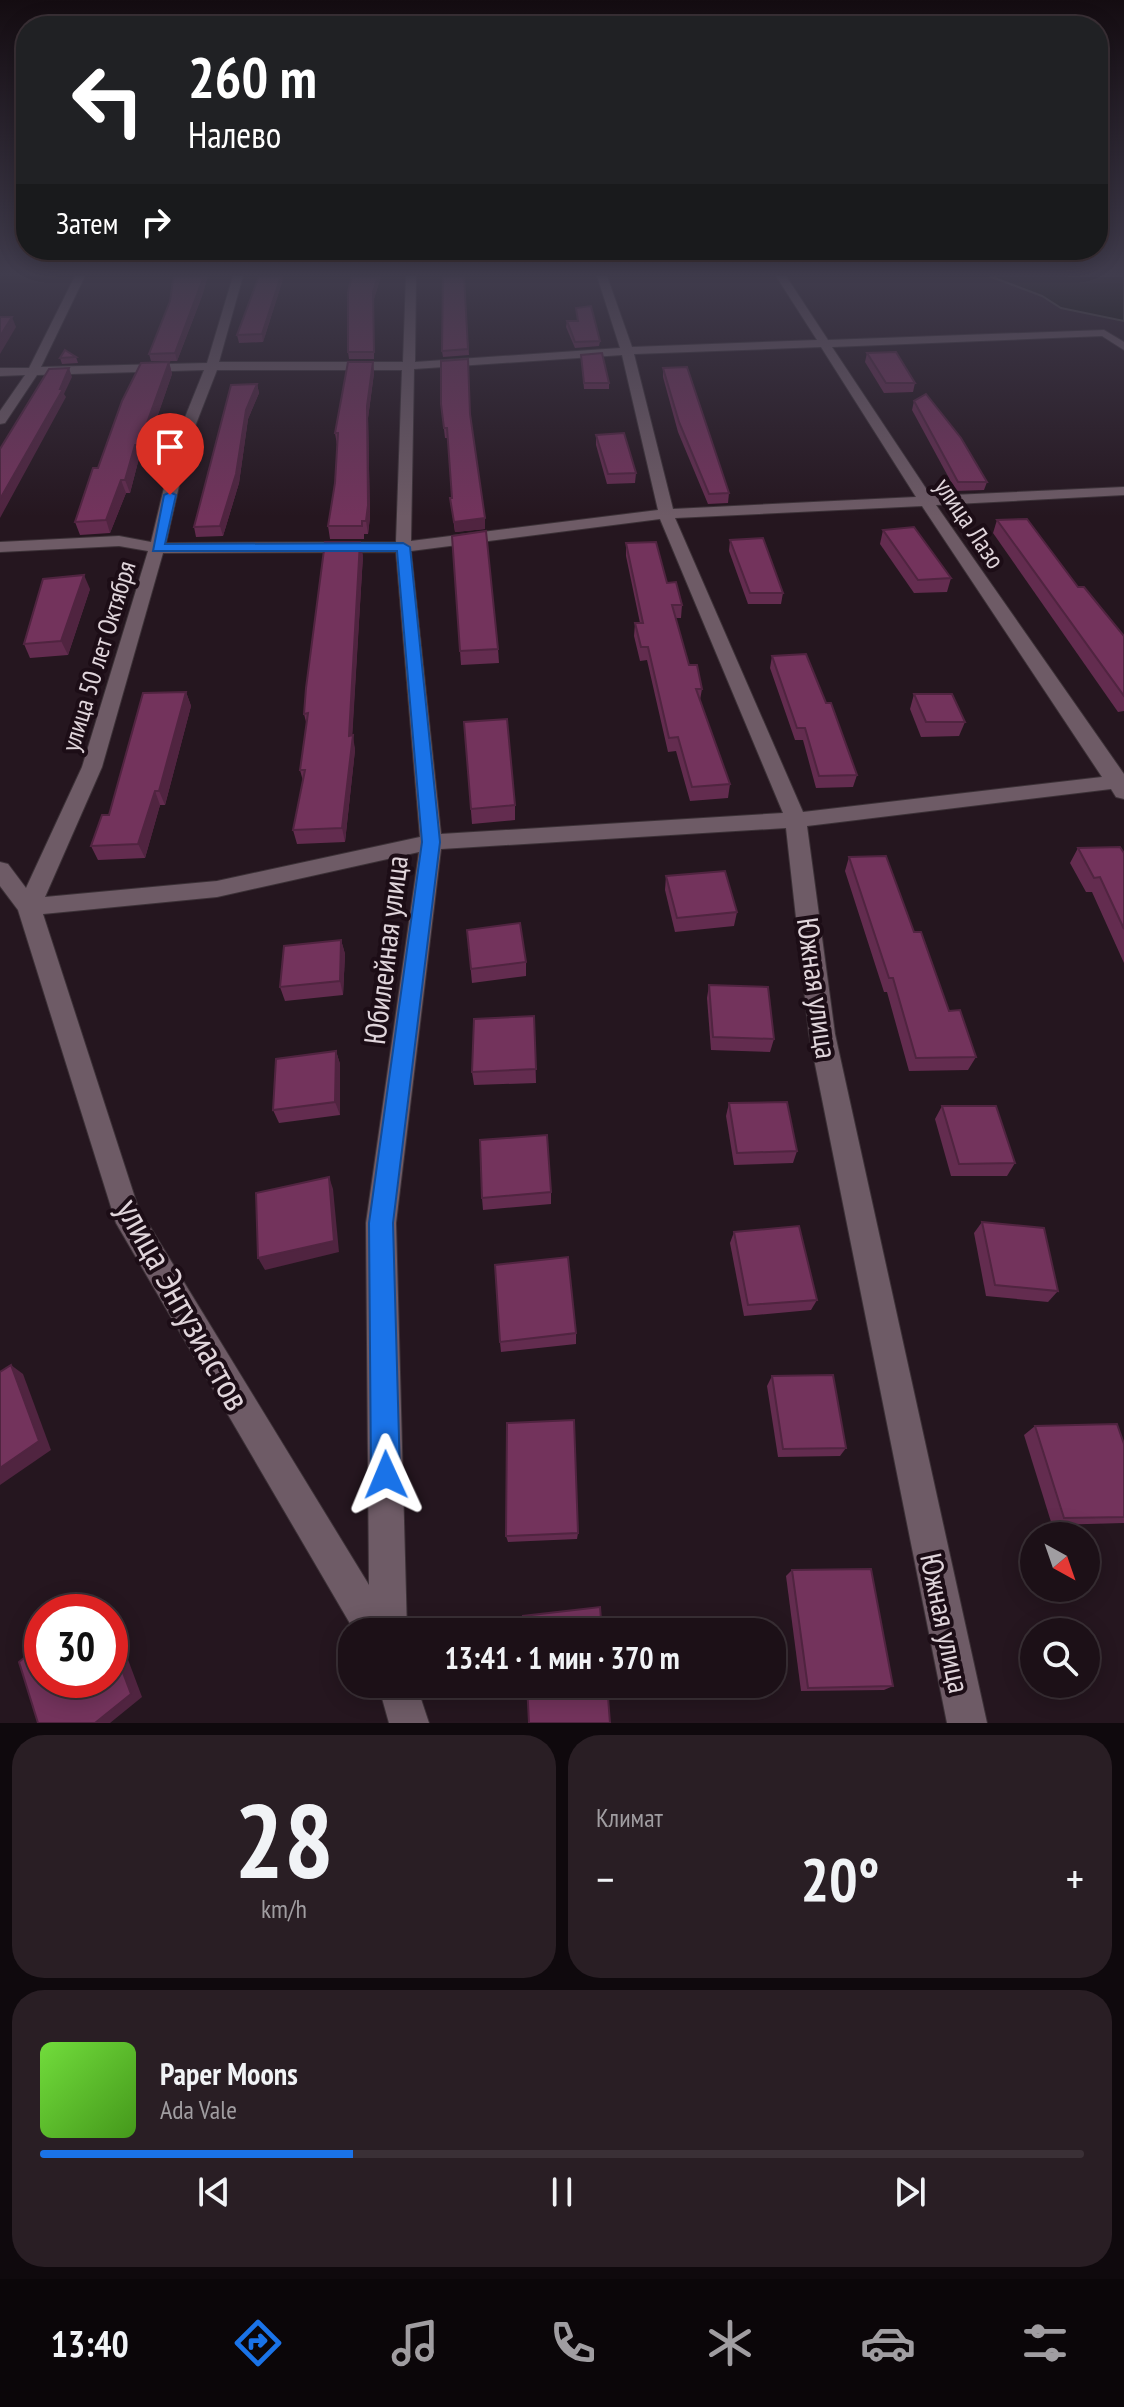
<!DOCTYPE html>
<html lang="ru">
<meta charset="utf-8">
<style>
body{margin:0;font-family:"PT Sans Narrow",sans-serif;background:#291e24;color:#f1f3f6;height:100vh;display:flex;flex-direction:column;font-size:30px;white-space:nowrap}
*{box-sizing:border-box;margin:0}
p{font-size:26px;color:#a09da1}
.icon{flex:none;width:44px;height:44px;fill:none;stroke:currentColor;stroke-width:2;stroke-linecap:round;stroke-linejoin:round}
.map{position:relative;height:1723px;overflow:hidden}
.panel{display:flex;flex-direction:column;gap:12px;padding:12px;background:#0f090d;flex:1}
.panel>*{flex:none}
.guide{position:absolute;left:16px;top:16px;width:1092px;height:244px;border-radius:32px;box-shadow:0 4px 20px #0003,0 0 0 2px #3a3036;background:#202124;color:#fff;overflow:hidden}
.needle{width:52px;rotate:140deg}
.fabs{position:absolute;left:1020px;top:1522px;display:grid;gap:16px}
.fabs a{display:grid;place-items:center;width:80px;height:80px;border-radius:50%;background:#1c1017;box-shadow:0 4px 20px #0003,0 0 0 2px #3a3036;font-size:40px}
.speed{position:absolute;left:24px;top:1594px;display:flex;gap:16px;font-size:40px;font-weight:700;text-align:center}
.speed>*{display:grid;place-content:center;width:104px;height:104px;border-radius:50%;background:#1c1017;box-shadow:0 4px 20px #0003,0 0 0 2px #3a3036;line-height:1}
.speed .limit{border:12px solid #d22;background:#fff;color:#111}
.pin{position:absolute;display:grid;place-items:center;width:68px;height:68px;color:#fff;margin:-82px -34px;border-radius:50% 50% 50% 0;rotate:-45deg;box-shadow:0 0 8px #0007}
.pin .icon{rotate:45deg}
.me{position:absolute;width:88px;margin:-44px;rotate:359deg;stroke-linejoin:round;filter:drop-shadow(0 0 6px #0008)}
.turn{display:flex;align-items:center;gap:28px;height:168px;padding:0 40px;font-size:36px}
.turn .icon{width:104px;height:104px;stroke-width:2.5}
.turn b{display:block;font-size:56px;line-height:68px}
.then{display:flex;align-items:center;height:76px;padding:0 40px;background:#0003;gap:16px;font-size:30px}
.big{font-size:60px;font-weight:700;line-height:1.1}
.panel .card{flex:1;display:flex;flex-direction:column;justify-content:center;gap:12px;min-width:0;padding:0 28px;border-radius:32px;background:#291e24}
.panel .dial{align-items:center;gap:0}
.dial b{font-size:104px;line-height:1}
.song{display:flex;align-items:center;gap:24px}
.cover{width:96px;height:96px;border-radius:12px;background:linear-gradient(135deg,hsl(100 70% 55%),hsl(100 70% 35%))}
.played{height:8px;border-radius:4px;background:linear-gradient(90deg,#1a73e8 30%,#3a3036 30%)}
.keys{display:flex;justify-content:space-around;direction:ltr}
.heat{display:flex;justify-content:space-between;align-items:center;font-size:44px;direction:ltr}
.panel .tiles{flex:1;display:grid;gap:12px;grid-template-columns:1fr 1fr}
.card:last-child{grid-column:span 2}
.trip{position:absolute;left:338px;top:1618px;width:448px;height:80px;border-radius:32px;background:#1c1017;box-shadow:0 4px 20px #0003,0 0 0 2px #3a3036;font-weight:700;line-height:80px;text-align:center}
.menu{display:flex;height:128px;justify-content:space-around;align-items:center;background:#0b0609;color:#a09da1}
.menu .icon{width:56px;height:56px}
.menu .active{color:#1a73e8}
.menu b{font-size:36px;color:#f1f3f6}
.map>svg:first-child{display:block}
.water{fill:#080d00;stroke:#494942;stroke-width:2}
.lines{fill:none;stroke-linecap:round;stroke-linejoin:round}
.minor-casing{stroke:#3c3137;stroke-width:2}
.minor{fill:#6e5b66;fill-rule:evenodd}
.wall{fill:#632c4f}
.shaded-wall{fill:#502440}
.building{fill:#73335c;stroke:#502440;stroke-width:2}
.route{fill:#1a73e8;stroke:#114b97;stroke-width:2}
.labels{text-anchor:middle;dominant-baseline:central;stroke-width:8;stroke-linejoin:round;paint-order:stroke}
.far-street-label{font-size:26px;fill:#e0d5db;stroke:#1c0d16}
.street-label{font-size:30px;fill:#e0d5db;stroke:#1c0d16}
.near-street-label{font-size:36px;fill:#e0d5db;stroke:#1c0d16}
</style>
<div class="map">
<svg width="1124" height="1723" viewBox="0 0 1124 1723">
<rect width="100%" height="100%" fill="#25161f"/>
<!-- water -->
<path class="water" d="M 989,276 L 1124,276 L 1124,321 L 1061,308 L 1042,296 Z"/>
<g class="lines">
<defs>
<g id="minor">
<path d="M 75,276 L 85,276 L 41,367 L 207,363 L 233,276 L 243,276 L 219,362 L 403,362 L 406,276 L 416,276 L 415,362 L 620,348 L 597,276 L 607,276 L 632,347 L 817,340 L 776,276 L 786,276 L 828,340 L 1104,330 L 1124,342 L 1124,350 L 1102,336 L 832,347 L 931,496 L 1124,487 L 1124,495 L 936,505 L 1124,774 L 1124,799 L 1116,797 L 1111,789 L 807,826 L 835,1034 L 987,1723 L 947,1723 L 809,1034 L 786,828 L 441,849 L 396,1223 L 407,1632 L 355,1632 L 116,1223 L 18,910 L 0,886 L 0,862 L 8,864 L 26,888 L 82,767 L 148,551 L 119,546 L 0,552 L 0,542 L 119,536 L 151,542 L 175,442 L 204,370 L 37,375 L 5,423 L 0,424 L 0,411 L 25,375 L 0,376 L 0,368 L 29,368 ZM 821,347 L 916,497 L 673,509 L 634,354 ZM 622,355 L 658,510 L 411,541 L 414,369 ZM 217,370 L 402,370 L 396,542 L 166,543 L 189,442 ZM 922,506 L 1102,777 L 803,812 L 675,518 ZM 660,519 L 783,813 L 441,834 L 411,551 ZM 396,552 L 420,837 L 217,881 L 45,897 L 102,767 L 163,553 ZM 419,852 L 366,1223 L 369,1585 L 138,1207 L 43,914 L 217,897 Z"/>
<path d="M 378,1684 L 416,1684 L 429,1723 L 389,1723 Z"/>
</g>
</defs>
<!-- minor casing -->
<use href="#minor" class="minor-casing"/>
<!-- minor -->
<use href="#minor" class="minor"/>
</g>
<!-- wall -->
<g class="wall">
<path d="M 175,276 L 208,276 L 202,296 L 177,361 L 151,361 L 149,354 L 170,301 Z"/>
<path d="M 352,276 L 381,276 L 374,299 L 374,359 L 349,359 L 348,352 Z"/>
<path d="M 464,276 L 469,355 L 443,357 L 442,351 Z"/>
<path d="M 283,279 L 263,342 L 239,343 L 237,335 Z"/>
<path d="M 567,321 L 577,321 L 600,341 L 599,346 L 575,348 L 566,327 Z"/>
<path d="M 867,353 L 915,383 L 913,392 L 884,393 L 865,362 Z"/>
<path d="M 581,355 L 609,383 L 609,389 L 584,389 Z"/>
<path d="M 76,357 L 78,363 L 62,364 L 60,358 Z"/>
<path d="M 169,362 L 172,374 L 143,458 L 139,458 L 130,493 L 126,493 L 110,533 L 80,535 L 75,522 L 98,468 Z"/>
<path d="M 373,362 L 374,373 L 368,418 L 370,517 L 368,534 L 364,534 L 364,539 L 330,539 L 328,526 L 335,483 L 337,445 L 335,433 Z"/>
<path d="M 663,368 L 729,493 L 728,503 L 708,504 L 678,432 L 663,377 Z"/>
<path d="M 257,384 L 259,393 L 248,419 L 239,483 L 223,536 L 196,537 L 194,527 Z"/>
<path d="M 914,401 L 987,482 L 984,490 L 956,491 L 912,410 Z"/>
<path d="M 441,404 L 470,417 L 485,529 L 455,532 L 450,498 L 452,498 L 448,438 L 445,438 Z"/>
<path d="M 596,435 L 636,473 L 635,483 L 607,484 L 596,445 Z"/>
<path d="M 997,520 L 1078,587 L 1124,636 L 1124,711 L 1118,712 L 993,533 Z"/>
<path d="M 883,530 L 951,578 L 947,592 L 914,593 L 880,544 Z"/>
<path d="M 452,536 L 498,649 L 499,663 L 461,665 Z"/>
<path d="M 730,540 L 783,593 L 781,604 L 748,604 L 729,551 Z"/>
<path d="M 626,543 L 667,583 L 682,605 L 681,618 L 675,618 L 689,665 L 702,689 L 700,700 L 730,784 L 728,798 L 690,801 L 676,751 L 668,752 L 647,660 L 640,661 L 634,636 L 635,623 L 640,623 L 626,556 Z"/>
<path d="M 363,555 L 352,735 L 355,750 L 345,842 L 297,844 L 293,830 L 303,781 L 300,770 L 307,726 L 304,714 Z"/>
<path d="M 90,589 L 68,655 L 30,658 L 24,644 Z"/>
<path d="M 772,656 L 857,775 L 853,787 L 816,788 L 803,740 L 795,740 L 770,668 Z"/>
<path d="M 186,692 L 191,706 L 165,805 L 160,805 L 145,858 L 98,860 L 91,846 L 109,815 Z"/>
<path d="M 914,694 L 965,722 L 959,736 L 921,737 L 910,709 Z"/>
<path d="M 464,722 L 515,805 L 515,820 L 472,824 Z"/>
<path d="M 1078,848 L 1124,853 L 1124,963 L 1092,892 L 1086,892 L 1070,863 Z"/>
<path d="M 849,857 L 914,932 L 949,1011 L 976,1057 L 968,1070 L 909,1071 L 887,992 L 884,992 L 845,871 Z"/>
<path d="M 666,876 L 737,912 L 734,926 L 675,932 L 665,890 Z"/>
<path d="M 467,930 L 526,962 L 526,976 L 472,983 Z"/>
<path d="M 341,940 L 345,954 L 343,995 L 285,1001 L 280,987 Z"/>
<path d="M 709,985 L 774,1039 L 770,1052 L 711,1050 L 707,998 Z"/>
<path d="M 534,1016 L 536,1083 L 474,1085 L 472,1072 Z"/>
<path d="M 336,1051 L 340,1064 L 340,1115 L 279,1123 L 273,1110 Z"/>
<path d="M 729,1103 L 797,1151 L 793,1163 L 734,1165 L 726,1116 Z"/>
<path d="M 942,1106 L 1015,1163 L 1007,1176 L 951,1176 L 935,1119 Z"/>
<path d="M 551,1192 L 551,1204 L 483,1210 L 482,1198 Z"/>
<path d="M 982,1222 L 1058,1291 L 1048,1302 L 986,1296 L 974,1233 Z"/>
<path d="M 734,1232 L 817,1300 L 811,1310 L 744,1316 L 730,1243 Z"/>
<path d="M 576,1333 L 576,1344 L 501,1352 L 500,1342 Z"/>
<path d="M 772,1376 L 846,1448 L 840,1456 L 778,1457 L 767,1386 Z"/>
<path d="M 1035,1426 L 1124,1444 L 1124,1523 L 1052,1525 L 1024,1435 Z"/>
<path d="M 578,1533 L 577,1539 L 508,1542 L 506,1536 Z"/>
<path d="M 792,1570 L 893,1686 L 884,1690 L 801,1691 L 786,1576 Z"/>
</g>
<!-- shaded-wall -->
<g class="shaded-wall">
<path d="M 204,276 L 208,276 L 202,296 L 177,361 L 175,353 Z"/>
<path d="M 281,276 L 283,276 L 283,279 L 263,342 L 262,334 Z"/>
<path d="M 378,276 L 381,276 L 374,299 L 374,359 L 373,292 Z"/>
<path d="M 12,317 L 16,327 L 0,354 L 0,336 Z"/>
<path d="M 169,362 L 172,374 L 143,458 L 139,445 Z"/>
<path d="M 373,362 L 374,373 L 368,418 L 370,517 L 368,534 L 366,521 L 367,406 Z"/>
<path d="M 69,368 L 72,377 L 64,394 L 66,397 L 0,518 L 0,499 L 60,389 Z"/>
<path d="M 257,384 L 259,393 L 248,419 L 239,483 L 223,536 L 220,526 L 246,410 Z"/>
<path d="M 135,445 L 139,458 L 130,493 L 125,480 Z"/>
<path d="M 121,480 L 126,493 L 110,533 L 106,520 Z"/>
<path d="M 485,518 L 485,529 L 455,532 L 454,522 Z"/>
<path d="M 360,542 L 363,555 L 352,741 L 353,735 L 355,750 L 345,842 L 342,828 Z"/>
<path d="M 84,575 L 90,589 L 68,655 L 61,641 Z"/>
<path d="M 186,692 L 191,706 L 165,805 L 159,791 Z"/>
<path d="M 155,791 L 160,805 L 145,858 L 138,844 Z"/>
<path d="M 341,940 L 345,954 L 343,995 L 340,981 Z"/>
<path d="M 336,1051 L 340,1064 L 340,1115 L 335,1102 Z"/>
<path d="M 329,1177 L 333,1189 L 339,1252 L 265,1270 L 258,1258 Z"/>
<path d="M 11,1365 L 23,1374 L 51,1450 L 0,1485 L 0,1468 Z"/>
<path d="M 96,1601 L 108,1606 L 142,1697 L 110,1723 L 95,1723 L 110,1638 L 110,1612 L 100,1612 Z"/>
</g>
<!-- building -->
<g class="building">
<path d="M 175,276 L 204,276 L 175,353 L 149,354 L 170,301 L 173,280 Z"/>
<path d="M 259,276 L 281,276 L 262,334 L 237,335 Z"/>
<path d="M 352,276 L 378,276 L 373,292 L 374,352 L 348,352 L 348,292 Z"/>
<path d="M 443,276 L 464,276 L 468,349 L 442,351 Z"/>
<path d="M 591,306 L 600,341 L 575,342 L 567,321 L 578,321 L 576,308 Z"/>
<path d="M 0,317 L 12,317 L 0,336 Z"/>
<path d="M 65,350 L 76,357 L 60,358 Z"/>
<path d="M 896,352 L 915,383 L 886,383 L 867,353 Z"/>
<path d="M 602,353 L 609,383 L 584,383 L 581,355 Z"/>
<path d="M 468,359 L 470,414 L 485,518 L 454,522 L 450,498 L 452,498 L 447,428 L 444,428 L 441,404 L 441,361 Z"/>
<path d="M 169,362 L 139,445 L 135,445 L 125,480 L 121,480 L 106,520 L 75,522 L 93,468 L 98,468 L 122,401 L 141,363 Z"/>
<path d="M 348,362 L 373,362 L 367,406 L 368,505 L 366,521 L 362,521 L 362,526 L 328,526 L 335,483 L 338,433 L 335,433 Z"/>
<path d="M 687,367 L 729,493 L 709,494 L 679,422 L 663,368 Z"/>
<path d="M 69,368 L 60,389 L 63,389 L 0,499 L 0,449 L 49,369 Z"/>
<path d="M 257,384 L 246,410 L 236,474 L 220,526 L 194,527 L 231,385 Z"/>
<path d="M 926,394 L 961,438 L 987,482 L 958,482 L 914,401 Z"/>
<path d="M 624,433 L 636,473 L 608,474 L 596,435 Z"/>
<path d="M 1027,519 L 1078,587 L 1084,587 L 1124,636 L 1124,696 L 997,520 Z"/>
<path d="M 914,527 L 951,578 L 918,580 L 883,530 Z"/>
<path d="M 486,531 L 498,649 L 460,651 L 452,536 Z"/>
<path d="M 763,538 L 783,593 L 750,593 L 730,540 Z"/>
<path d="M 325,542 L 360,542 L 349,736 L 353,735 L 342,828 L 293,830 L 305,770 L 300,770 L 308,713 L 304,714 L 306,688 Z"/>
<path d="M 656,542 L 667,583 L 676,582 L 682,605 L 672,605 L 689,665 L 697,665 L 702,689 L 696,689 L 730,784 L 692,787 L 678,737 L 669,738 L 648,647 L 641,647 L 635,623 L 643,623 L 626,543 Z"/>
<path d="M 84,575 L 61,641 L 24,644 L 43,579 Z"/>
<path d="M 806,654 L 826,703 L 831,703 L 857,775 L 819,776 L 805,728 L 797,728 L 772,656 Z"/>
<path d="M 186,692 L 159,791 L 155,791 L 138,844 L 91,846 L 102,815 L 109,815 L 143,693 Z"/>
<path d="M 914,694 L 952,694 L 965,722 L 926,722 Z"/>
<path d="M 507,719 L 515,805 L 471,809 L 464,722 Z"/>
<path d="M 1120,847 L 1124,853 L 1124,929 L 1100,877 L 1094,878 L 1078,848 Z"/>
<path d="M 886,856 L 914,932 L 921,932 L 949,1011 L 960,1010 L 976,1057 L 916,1058 L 893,978 L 889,978 L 849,857 Z"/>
<path d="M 725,871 L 737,912 L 677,918 L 666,876 Z"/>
<path d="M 520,923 L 526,962 L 471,969 L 467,930 Z"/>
<path d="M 341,940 L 340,981 L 280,987 L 284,946 Z"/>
<path d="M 709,985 L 768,987 L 774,1039 L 713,1037 Z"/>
<path d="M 534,1016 L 536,1069 L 472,1072 L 474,1019 Z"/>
<path d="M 336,1051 L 335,1102 L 273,1110 L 276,1059 Z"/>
<path d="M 787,1102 L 797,1151 L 737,1153 L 729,1103 Z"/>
<path d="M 942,1106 L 996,1106 L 1015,1163 L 959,1164 Z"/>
<path d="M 547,1135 L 551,1192 L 482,1198 L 480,1140 Z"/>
<path d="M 329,1177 L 334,1241 L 258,1258 L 256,1193 Z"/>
<path d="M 982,1222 L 1044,1228 L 1058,1291 L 995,1285 Z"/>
<path d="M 799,1226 L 817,1300 L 748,1305 L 734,1232 Z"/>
<path d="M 568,1257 L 576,1333 L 500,1342 L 495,1265 Z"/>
<path d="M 11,1365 L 39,1441 L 0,1468 L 0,1372 Z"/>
<path d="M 833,1375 L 846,1448 L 783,1449 L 772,1376 Z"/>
<path d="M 574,1420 L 578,1533 L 506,1536 L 507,1423 Z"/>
<path d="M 1117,1424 L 1124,1444 L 1124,1517 L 1064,1518 L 1035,1426 Z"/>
<path d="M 871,1569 L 893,1686 L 808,1688 L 792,1570 Z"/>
<path d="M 96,1601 L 100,1612 L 83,1612 Z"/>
<path d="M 600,1607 L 602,1632 L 524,1632 L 523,1616 Z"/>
<path d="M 110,1638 L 131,1694 L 95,1723 L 38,1723 L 19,1662 L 42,1643 L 42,1680 L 110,1680 Z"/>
<path d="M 527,1684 L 607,1684 L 610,1723 L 529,1723 Z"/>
</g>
<!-- sky -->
<linearGradient id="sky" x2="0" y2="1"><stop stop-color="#140c11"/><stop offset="0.53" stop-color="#403c4d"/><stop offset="1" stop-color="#403c4d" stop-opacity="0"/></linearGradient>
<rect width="1124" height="517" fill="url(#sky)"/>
<!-- route -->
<path class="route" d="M 170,492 L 176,495 L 165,544 L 403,543 L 410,547 L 440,842 L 393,1223 L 400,1475 L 396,1485 L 386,1489 L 376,1485 L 371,1475 L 369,1223 L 422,842 L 397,551 L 153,551 L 164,495 Z"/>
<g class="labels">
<!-- far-street labels -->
<g class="far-street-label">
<text transform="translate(970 523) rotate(56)">улица Лазо</text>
<text transform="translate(98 656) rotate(-73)">улица 50 лет Октября</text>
</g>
<!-- street labels -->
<g class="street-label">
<text transform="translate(385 950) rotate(-83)">Юбилейная улица</text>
<text transform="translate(818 988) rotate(82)">Южная улица</text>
<text transform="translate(946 1623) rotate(78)">Южная улица</text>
</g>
<!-- near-street labels -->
<g class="near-street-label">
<text transform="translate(184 1304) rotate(61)">улица Энтузиастов</text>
</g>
</g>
</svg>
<div class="fabs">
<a><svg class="needle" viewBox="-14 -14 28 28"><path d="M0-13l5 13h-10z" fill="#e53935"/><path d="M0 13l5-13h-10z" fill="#a09da1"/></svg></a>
<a><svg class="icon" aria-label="search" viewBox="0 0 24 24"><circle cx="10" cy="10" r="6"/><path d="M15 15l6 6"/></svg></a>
</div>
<div class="speed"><div class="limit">30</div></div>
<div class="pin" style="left:170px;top:495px;background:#d93025"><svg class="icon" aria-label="arrive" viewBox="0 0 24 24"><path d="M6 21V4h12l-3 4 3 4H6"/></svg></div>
<svg class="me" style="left:386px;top:1475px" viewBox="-20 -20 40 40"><path d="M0-17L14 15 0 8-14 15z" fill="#1a73e8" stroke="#fff" stroke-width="4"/></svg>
<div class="trip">13:41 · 1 мин · 370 m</div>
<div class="guide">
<div class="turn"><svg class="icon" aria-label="left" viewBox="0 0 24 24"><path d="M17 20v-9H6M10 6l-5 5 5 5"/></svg><div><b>260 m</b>Налево</div></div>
<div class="then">Затем<svg class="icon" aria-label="right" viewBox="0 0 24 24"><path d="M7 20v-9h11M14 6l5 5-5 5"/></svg></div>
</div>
</div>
<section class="panel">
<div class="tiles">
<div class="card dial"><b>28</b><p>km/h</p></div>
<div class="card"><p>Климат</p>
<div class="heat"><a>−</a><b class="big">20°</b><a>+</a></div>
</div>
<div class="card">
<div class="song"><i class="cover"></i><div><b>Paper Moons</b><p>Ada Vale</p></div></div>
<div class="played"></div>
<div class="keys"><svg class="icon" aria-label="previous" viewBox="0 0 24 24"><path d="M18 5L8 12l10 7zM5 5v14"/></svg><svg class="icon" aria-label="pause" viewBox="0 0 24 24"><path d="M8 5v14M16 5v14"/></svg><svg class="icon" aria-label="next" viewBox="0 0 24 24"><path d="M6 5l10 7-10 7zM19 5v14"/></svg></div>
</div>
</div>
</section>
<nav class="menu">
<b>13:40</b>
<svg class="icon active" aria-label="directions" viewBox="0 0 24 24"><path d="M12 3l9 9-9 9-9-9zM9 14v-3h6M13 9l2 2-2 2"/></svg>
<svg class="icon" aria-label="music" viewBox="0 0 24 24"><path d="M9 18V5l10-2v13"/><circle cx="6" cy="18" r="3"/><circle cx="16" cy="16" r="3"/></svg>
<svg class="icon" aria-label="phone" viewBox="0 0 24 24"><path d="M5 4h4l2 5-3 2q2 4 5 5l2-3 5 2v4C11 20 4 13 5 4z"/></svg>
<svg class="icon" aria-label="climate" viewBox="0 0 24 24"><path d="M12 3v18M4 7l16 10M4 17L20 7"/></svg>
<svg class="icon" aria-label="car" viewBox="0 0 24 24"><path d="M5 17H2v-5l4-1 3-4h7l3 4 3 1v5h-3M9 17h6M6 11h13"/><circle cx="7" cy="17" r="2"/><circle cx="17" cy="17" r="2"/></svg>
<svg class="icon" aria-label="filters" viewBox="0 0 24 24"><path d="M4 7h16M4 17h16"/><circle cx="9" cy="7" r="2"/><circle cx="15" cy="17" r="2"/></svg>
</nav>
